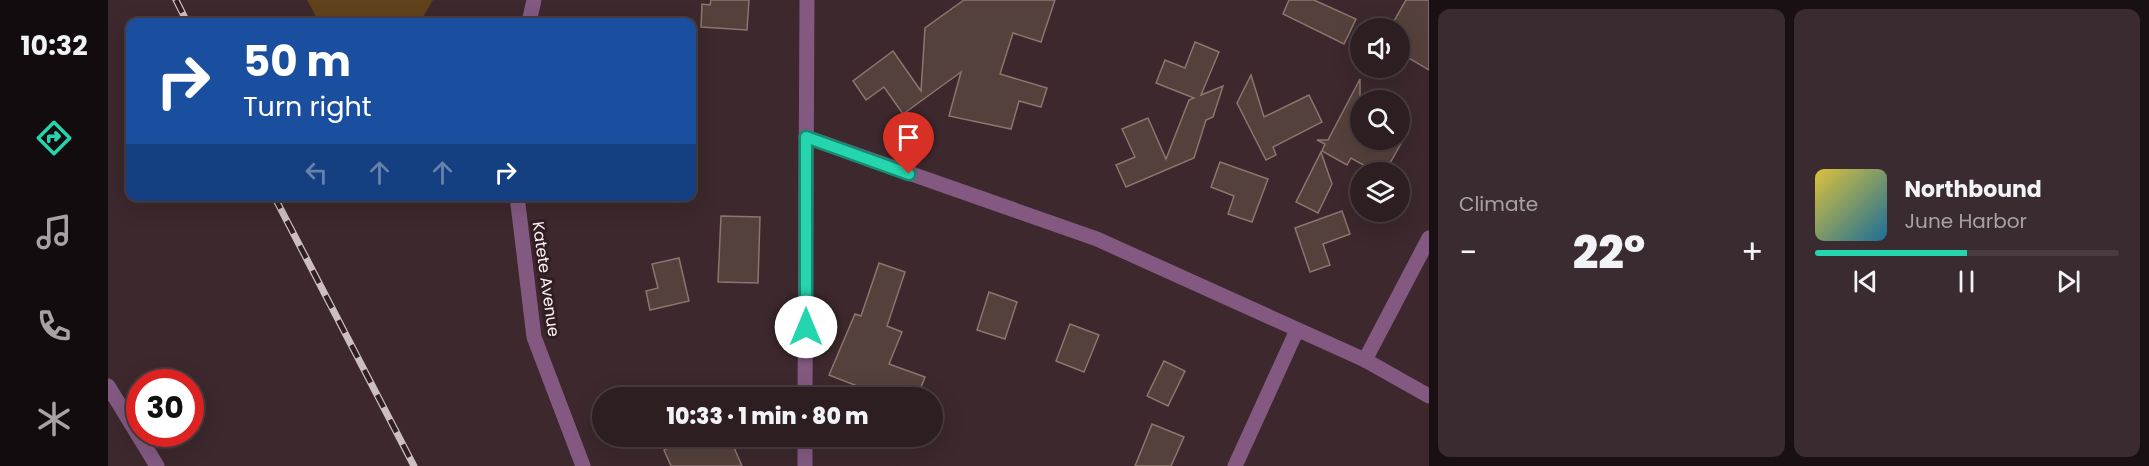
<!DOCTYPE html>
<meta charset="utf-8">
<style>
body{margin:0;font-family:Poppins,sans-serif;background:#392b2f;color:#f1f3f6;height:100vh;display:flex;flex-direction:column;font-size:22px;white-space:nowrap}
*{box-sizing:border-box;margin:0}
p{font-size:20px;color:#a7a2a5}
.icon{flex:none;width:33px;height:33px;fill:none;stroke:currentColor;stroke-width:2;stroke-linecap:round;stroke-linejoin:round}
.map{position:relative;flex:1;overflow:hidden}
.side{display:flex;flex-direction:column;gap:9px;padding:9px;background:#191013;width:720px}
.side>*{flex:none}
.top-card{position:absolute;left:18px;top:18px;width:570px;height:183px;border-radius:12px;box-shadow:0 6px 24px #0002,0 0 0 2px #483c40;background:#1a4fa0;color:#fff;overflow:hidden}
.tools{position:absolute;left:1242px;top:18px;display:grid;gap:12px}
.tools a{display:grid;place-items:center;width:60px;height:60px;border-radius:50%;background:#2d1e22;box-shadow:0 6px 24px #0002,0 0 0 2px #483c40;font-size:30px}
.speed{position:absolute;left:18px;top:369px;display:flex;gap:12px;font-size:30px;font-weight:700;text-align:center}
.speed>*{display:grid;place-content:center;width:78px;height:78px;border-radius:50%;background:#2d1e22;box-shadow:0 6px 24px #0002,0 0 0 2px #483c40;line-height:1}
.speed .limit{border:9px solid #d22;background:#fff;color:#111}
.pin{position:absolute;display:grid;place-items:center;width:51px;height:51px;color:#fff;margin:-62px -26px;border-radius:50% 50% 50% 0;rotate:-45deg;box-shadow:0 0 6px #0007}
.pin .icon{rotate:45deg}
.me{position:absolute;width:66px;margin:-33px;rotate:0deg;stroke-linejoin:round;filter:drop-shadow(0 0 4px #0008)}
.turn{display:flex;align-items:center;gap:21px;height:126px;padding:0 18px;font-size:27px}
.turn .icon{width:78px;height:78px;stroke-width:2.5}
.turn b{display:block;font-size:42px;line-height:51px}
.lanes{display:flex;align-items:center;height:57px;padding:0 18px;background:#0003;justify-content:center;gap:30px;direction:ltr}
.lanes .off{opacity:.35}
.big{font-size:45px;font-weight:800;line-height:1.1}
.side .tile{flex:1;display:flex;flex-direction:column;justify-content:center;gap:9px;min-width:0;padding:0 21px;border-radius:12px;background:#392b2f}
.song{display:flex;align-items:center;gap:18px}
.cover{width:72px;height:72px;border-radius:9px;background:linear-gradient(135deg,hsl(50 70% 55%),hsl(200 70% 35%))}
.played{height:6px;border-radius:3px;background:linear-gradient(90deg,#24d5ae 50%,#483c40 50%)}
.keys{display:flex;justify-content:space-around;direction:ltr}
.heat{display:flex;justify-content:space-between;align-items:center;font-size:33px;direction:ltr}
.side .tiles{flex:1;display:grid;gap:9px;grid-template-columns:repeat(2,1fr)}
.trip{position:absolute;left:484px;top:387px;width:351px;height:60px;border-radius:30px;background:#2d1e22;box-shadow:0 6px 24px #0002,0 0 0 2px #483c40;font-weight:800;line-height:60px;text-align:center}
main{display:flex;flex:1;min-height:0}
.tab-bar{display:flex;flex-direction:column;width:108px;justify-content:space-around;align-items:center;background:#120c0e;color:#a7a2a5}
.tab-bar .icon{width:42px;height:42px}
.tab-bar .selected{color:#24d5ae}
.tab-bar b{font-size:27px;color:#f1f3f6}
.map>svg:first-child{display:block}
.green{fill:#61421b}
.building{fill:#55413b;stroke:#8c756e;stroke-width:1.5}
.lines{fill:none;stroke-linecap:round;stroke-linejoin:round}
.minor{stroke:#835981;stroke-width:15}
.tertiary{stroke:#835981;stroke-width:15}
.rail-casing{stroke:#cdbec1;stroke-width:7}
.rail{stroke:#311e23;stroke-width:4.5;stroke-dasharray:14;stroke-linecap:butt}
.route-casing{stroke:#178a71;stroke-width:15}
.route{stroke:#24d5ae;stroke-width:10}
.labels{text-anchor:middle;dominant-baseline:central;stroke-width:6;stroke-linejoin:round;paint-order:stroke}
.street-label{font-size:16px;fill:#fef1f4;stroke:#311e23}
</style>
<main>
<nav class="tab-bar">
<b>10:32</b>
<svg class="icon selected" aria-label="directions" viewBox="0 0 24 24"><path d="M12 3l9 9-9 9-9-9zM9 14v-3h6M13 9l2 2-2 2"/></svg>
<svg class="icon" aria-label="music" viewBox="0 0 24 24"><path d="M9 18V5l10-2v13"/><circle cx="6" cy="18" r="3"/><circle cx="16" cy="16" r="3"/></svg>
<svg class="icon" aria-label="phone" viewBox="0 0 24 24"><path d="M5 4h4l2 5-3 2q2 4 5 5l2-3 5 2v4C11 20 4 13 5 4z"/></svg>
<svg class="icon" aria-label="climate" viewBox="0 0 24 24"><path d="M12 3v18M4 7l16 10M4 17L20 7"/></svg>
</nav>
<div class="map">
<svg width="1321" height="466" viewBox="0 0 1321 466">
<rect width="100%" height="100%" fill="#3c282d"/>
<!-- green -->
<path class="green" d="M 199,0 L 325,0 L 312,22 L 211,22 Z"/>
<!-- building -->
<g class="building">
<path d="M 603,0 L 641,0 L 639,30 L 593,27 L 594,4 L 602,5 Z"/>
<path d="M 856,0 L 947,0 L 933,42 L 905,33 L 892,74 L 939,88 L 933,107 L 911,101 L 903,129 L 841,116 L 853,72 L 795,114 L 776,87 L 758,100 L 745,81 L 785,51 L 813,91 L 817,28 Z"/>
<path d="M 1181,0 L 1206,0 L 1248,19 L 1236,44 L 1175,14 Z"/>
<path d="M 1298,0 L 1321,0 L 1321,70 L 1292,53 L 1292,28 L 1282,28 Z"/>
<path d="M 1087,42 L 1111,52 L 1093,95 L 1115,86 L 1105,117 L 1098,120 L 1086,158 L 1018,187 L 1008,165 L 1027,157 L 1014,129 L 1040,118 L 1058,159 L 1081,100 L 1086,98 L 1048,83 L 1057,60 L 1077,68 Z"/>
<path d="M 1143,75 L 1156,117 L 1201,95 L 1214,122 L 1165,147 L 1168,155 L 1158,160 L 1129,103 Z"/>
<path d="M 1252,79 L 1252,140 L 1295,140 L 1277,172 L 1268,172 L 1243,158 L 1239,165 L 1214,151 L 1217,144 L 1209,140 L 1220,140 Z"/>
<path d="M 1213,152 L 1224,184 L 1210,213 L 1188,202 Z"/>
<path d="M 1112,162 L 1160,179 L 1144,222 L 1120,214 L 1126,196 L 1103,187 Z"/>
<path d="M 1234,211 L 1242,234 L 1215,244 L 1222,265 L 1202,272 L 1187,228 Z"/>
<path d="M 613,216 L 652,217 L 650,283 L 610,282 Z"/>
<path d="M 571,258 L 581,301 L 542,310 L 538,291 L 550,288 L 544,264 Z"/>
<path d="M 771,263 L 797,272 L 779,326 L 794,332 L 781,364 L 817,377 L 809,398 L 780,398 L 721,375 L 747,314 L 753,316 Z"/>
<path d="M 881,292 L 909,302 L 897,339 L 869,330 Z"/>
<path d="M 962,324 L 991,335 L 976,372 L 948,361 Z"/>
<path d="M 1056,361 L 1077,371 L 1060,406 L 1039,396 Z"/>
<path d="M 1044,424 L 1076,437 L 1063,466 L 1027,466 Z"/>
<path d="M 585,436 L 621,436 L 634,466 L 563,466 L 556,450 Z"/>
</g>
<g class="lines">
<!-- minor -->
<g class="minor">
<path d="M 698,137 L 989,239 L 1257,360 L 1321,396"/>
<path d="M 1257,360 L 1321,238"/>
<path d="M 0,386 L 49,466"/>
<path d="M 697,398 L 699,0"/>
<path d="M 697,466 L 697,436"/>
<path d="M 1127,466 L 1189,330"/>
</g>
<!-- tertiary -->
<g class="tertiary">
<path d="M 421,22 L 426,0"/>
<path d="M 409,196 L 426,337 L 475,466"/>
</g>
<defs>
<g id="rail">
<path d="M 68,0 L 79,22"/>
<path d="M 166,196 L 306,466"/>
</g>
</defs>
<!-- rail casing -->
<use href="#rail" class="rail-casing"/>
<!-- rail -->
<use href="#rail" class="rail"/>
</g>
<g class="lines">
<defs>
<path id="route" d="M 698,327 L 698,137 L 801,174"/>
</defs>
<!-- route casing -->
<use href="#route" class="route-casing"/>
<!-- route -->
<use href="#route" class="route"/>
</g>
<g class="labels">
<!-- street labels -->
<g class="street-label">
<text transform="translate(438 279) rotate(82)">Katete Avenue</text>
</g>
</g>
</svg>
<div class="tools">
<a><svg class="icon" aria-label="sound" viewBox="0 0 24 24"><path d="M4 9h4l5-4v14l-5-4H4zM17 9q2 3 0 6"/></svg></a>
<a><svg class="icon" aria-label="search" viewBox="0 0 24 24"><circle cx="10" cy="10" r="6"/><path d="M15 15l6 6"/></svg></a>
<a><svg class="icon" aria-label="layers" viewBox="0 0 24 24"><path d="M12 4l9 5-9 5-9-5zM3 14l9 5 9-5"/></svg></a>
</div>
<div class="speed"><div class="limit">30</div></div>
<div class="pin" style="left:801px;top:174px;background:#d93025"><svg class="icon" aria-label="arrive" viewBox="0 0 24 24"><path d="M6 21V4h12l-3 4 3 4H6"/></svg></div>
<svg class="me" style="left:698px;top:327px" viewBox="-20 -20 40 40"><circle r="19" fill="#fff"/><path d="M0-13L10 11 0 6-10 11z" fill="#24d5ae"/></svg>
<div class="trip">10:33 · 1 min · 80 m</div>
<div class="top-card">
<div class="turn"><svg class="icon" aria-label="right" viewBox="0 0 24 24"><path d="M7 20v-9h11M14 6l5 5-5 5"/></svg><div><b>50 m</b>Turn right</div></div>
<div class="lanes"><svg class="icon off" aria-label="left" viewBox="0 0 24 24"><path d="M17 20v-9H6M10 6l-5 5 5 5"/></svg><svg class="icon off" aria-label="ahead" viewBox="0 0 24 24"><path d="M12 20V5M6 11l6-6 6 6"/></svg><svg class="icon off" aria-label="ahead" viewBox="0 0 24 24"><path d="M12 20V5M6 11l6-6 6 6"/></svg><svg class="icon" aria-label="right" viewBox="0 0 24 24"><path d="M7 20v-9h11M14 6l5 5-5 5"/></svg></div>
</div>
</div>
<section class="side">
<div class="tiles">
<div class="tile"><p>Climate</p>
<div class="heat"><a>−</a><b class="big">22°</b><a>+</a></div>
</div>
<div class="tile">
<div class="song"><i class="cover"></i><div><b>Northbound</b><p>June Harbor</p></div></div>
<div class="played"></div>
<div class="keys"><svg class="icon" aria-label="previous" viewBox="0 0 24 24"><path d="M18 5L8 12l10 7zM5 5v14"/></svg><svg class="icon" aria-label="pause" viewBox="0 0 24 24"><path d="M8 5v14M16 5v14"/></svg><svg class="icon" aria-label="next" viewBox="0 0 24 24"><path d="M6 5l10 7-10 7zM19 5v14"/></svg></div>
</div>
</div>
</section>
</main>
